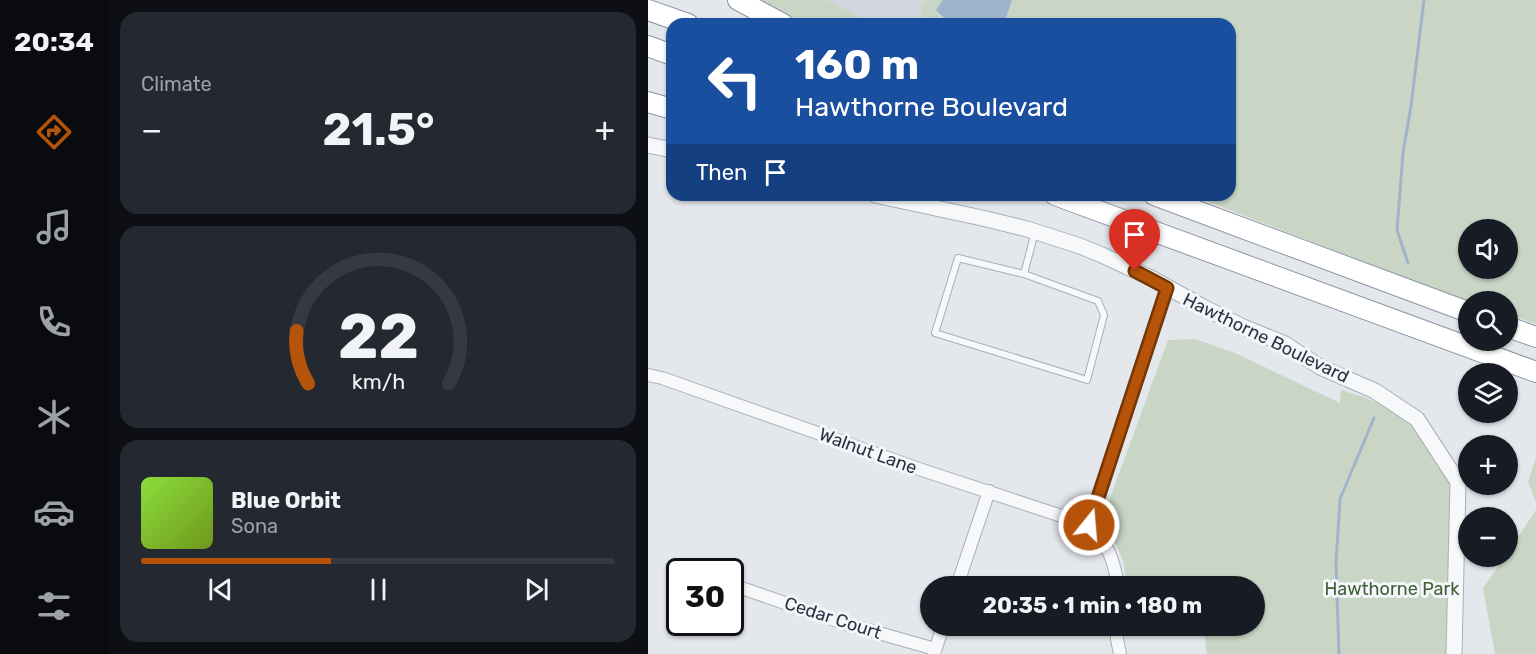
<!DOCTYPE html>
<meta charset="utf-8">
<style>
body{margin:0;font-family:Rubik,sans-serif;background:#242831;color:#f1f3f6;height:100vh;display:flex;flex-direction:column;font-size:22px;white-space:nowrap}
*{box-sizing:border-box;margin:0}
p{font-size:20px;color:#9ea1a6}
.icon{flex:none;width:33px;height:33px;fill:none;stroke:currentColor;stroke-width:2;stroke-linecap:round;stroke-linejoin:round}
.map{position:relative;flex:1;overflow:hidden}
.panel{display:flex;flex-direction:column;gap:12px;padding:12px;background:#0d0f14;width:540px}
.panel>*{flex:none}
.guide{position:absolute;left:18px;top:18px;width:570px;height:183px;border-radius:18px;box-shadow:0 2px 4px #0004;background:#1a4fa0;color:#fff;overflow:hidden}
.buttons{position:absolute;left:810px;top:219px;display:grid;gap:12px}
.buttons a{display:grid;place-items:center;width:60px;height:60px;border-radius:50%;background:#171b24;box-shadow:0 2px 4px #0004;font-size:30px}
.speed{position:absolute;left:18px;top:558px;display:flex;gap:12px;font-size:30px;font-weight:700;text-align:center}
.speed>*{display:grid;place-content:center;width:78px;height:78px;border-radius:50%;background:#171b24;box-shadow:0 2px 4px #0004;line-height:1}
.speed .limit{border:3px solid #111;border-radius:9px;background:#fff;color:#111}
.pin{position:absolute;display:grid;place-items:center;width:51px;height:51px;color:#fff;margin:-62px -26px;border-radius:50% 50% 50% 0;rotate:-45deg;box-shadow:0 0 6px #0007}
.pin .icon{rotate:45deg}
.me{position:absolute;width:66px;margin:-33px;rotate:17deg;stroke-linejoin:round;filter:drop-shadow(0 0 4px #0008)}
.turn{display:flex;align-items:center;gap:21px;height:126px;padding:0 30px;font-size:27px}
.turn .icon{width:78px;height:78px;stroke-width:2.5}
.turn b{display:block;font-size:42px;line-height:51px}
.then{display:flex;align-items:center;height:57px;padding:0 30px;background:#0003;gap:12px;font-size:22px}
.big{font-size:45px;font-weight:700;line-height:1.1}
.panel .widget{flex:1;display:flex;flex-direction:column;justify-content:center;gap:9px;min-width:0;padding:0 21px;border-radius:18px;background:#242831}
.panel .dial{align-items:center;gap:0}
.dial svg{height:156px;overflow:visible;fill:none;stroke:#363941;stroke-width:7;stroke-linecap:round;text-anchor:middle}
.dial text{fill:#f1f3f6;stroke:none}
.song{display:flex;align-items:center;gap:18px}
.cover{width:72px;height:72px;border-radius:9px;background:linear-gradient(135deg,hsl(90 70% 55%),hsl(80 70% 35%))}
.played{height:6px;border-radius:3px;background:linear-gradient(90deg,#b45309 40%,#363941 40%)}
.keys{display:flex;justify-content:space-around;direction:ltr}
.heat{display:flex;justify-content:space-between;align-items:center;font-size:33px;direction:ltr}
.trip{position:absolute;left:272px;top:576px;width:345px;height:60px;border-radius:30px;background:#171b24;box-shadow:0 2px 4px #0004;font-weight:700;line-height:60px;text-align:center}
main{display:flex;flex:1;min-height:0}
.menu{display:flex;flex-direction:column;width:108px;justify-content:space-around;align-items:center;background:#090b0e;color:#9ea1a6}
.menu .icon{width:42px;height:42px}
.menu .on{color:#b45309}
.menu b{font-size:27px;color:#f1f3f6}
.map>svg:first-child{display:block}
.built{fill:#d2d6de}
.green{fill:#c9d6c5;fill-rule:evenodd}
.water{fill:#9fb4cc}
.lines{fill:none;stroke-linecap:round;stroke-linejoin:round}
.stream{stroke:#9fb4cc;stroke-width:3}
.service-casing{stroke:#a9aeb7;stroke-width:8}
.minor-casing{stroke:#a9aeb7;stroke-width:14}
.tertiary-casing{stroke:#a9aeb7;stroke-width:17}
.trunk-casing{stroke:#8b94a3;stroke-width:22}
.service{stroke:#f7f8fa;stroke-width:6}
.minor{stroke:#f7f8fa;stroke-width:12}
.tertiary{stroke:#f7f8fa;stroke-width:15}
.trunk{stroke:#fff;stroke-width:20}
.route-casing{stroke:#753606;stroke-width:15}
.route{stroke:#b45309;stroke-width:10}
.labels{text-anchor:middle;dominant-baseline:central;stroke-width:6;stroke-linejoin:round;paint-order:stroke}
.street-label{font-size:18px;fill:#2b3445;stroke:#f4f6f9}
.park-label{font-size:18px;fill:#3f6138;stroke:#f4f6f9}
</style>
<main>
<nav class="menu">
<b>20:34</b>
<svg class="icon on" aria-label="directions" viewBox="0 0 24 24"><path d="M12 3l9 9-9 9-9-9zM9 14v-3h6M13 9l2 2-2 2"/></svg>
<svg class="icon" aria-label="music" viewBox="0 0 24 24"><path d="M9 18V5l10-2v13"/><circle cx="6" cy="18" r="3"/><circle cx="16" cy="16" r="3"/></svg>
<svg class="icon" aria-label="phone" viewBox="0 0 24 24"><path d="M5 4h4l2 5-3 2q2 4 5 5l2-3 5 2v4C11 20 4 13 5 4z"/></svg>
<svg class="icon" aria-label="climate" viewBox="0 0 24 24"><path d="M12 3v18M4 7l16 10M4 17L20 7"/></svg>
<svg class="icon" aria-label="car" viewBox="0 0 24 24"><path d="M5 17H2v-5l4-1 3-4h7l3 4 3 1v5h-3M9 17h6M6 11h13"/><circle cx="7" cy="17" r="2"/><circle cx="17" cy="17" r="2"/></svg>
<svg class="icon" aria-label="filters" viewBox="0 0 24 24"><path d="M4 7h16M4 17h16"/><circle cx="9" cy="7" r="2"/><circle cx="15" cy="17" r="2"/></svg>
</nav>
<section class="panel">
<div class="widget"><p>Climate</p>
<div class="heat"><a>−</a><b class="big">21.5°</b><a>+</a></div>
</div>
<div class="widget dial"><svg viewBox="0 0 100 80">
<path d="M14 69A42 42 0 1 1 86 69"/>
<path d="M14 69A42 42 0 0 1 8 42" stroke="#b45309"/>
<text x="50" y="56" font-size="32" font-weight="700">22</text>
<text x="50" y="72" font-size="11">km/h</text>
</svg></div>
<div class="widget">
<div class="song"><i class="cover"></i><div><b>Blue Orbit</b><p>Sona</p></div></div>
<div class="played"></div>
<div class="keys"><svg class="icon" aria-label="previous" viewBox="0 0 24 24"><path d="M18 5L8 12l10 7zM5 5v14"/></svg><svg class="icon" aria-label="pause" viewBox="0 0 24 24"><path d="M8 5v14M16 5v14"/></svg><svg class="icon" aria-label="next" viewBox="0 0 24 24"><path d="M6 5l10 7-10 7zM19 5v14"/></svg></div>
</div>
</section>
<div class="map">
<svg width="888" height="654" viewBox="0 0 888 654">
<rect width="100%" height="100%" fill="#e4e7ec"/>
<!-- built -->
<path class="built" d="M 178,0 L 278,0 L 272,6 L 276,24 L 228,24 Z"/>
<!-- green -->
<g class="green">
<path d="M 109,0 L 178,0 L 228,24 L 154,24 Z"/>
<path d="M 278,0 L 295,0 L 288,11 L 292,16 L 311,24 L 276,24 L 272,6 Z"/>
<path d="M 364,0 L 888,0 L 888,324 L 860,314 L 860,302 L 821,301 L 764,283 L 745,273 L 543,195 L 582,195 L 582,24 L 356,24 ZM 820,230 L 860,230 L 860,268 L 820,268 Z"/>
<path d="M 547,339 L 587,353 L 692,403 L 693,390 L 716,397 L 744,409 L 763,421 L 803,477 L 807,654 L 559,654 L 555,626 L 606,626 L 606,586 L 478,586 L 476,564 L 469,546 L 461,533 L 462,498 L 520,340 Z"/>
<path d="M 888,458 L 888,502 L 880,482 Z"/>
<path d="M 888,510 L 888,654 L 847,654 L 835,588 L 857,557 L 860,556 L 860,552 Z"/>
</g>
<!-- water -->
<path class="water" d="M 295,0 L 364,0 L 356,24 C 334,24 302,30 288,10 Z"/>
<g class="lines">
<!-- stream -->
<g class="stream">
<path d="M 760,263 L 749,230 L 755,153 L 763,106 L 776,0"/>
<path d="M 691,654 L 688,563 L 692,499 L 726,418"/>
</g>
<defs>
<path id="service" d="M 376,274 L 450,301 L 456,315 L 439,380 L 287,333 L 310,258 L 376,274 L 387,232"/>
<g id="minor">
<path d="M 0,375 L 14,378 L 274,470 L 441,525"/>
<path d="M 38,569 L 45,572"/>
<path d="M 82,584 L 192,622 L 287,649"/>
<path d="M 309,586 L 341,491"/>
<path d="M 470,586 C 466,560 460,544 441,525 L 519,288"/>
<path d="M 469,626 L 469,639 L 472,654"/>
<path d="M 286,654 L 295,626"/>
</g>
<g id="tertiary">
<path d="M 0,145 L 24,150"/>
<path d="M 227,195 L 334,218 L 379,229 L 432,246 L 454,255 L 503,278 L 555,307 L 595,327 L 637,344 L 672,367 L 727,391 L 769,419 L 810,482 L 806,654"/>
</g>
<g id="trunk">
<path d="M 90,0 L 135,24"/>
<path d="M 0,10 L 40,24"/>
<path d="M 0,46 L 24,55"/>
<path d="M 0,102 L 24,109"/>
<path d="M 407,195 L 888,372"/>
<path d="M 506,195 L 820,312"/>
<path d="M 860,327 L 888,337"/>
</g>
</defs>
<!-- service casing -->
<use href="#service" class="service-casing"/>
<!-- minor casing -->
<use href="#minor" class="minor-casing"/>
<!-- tertiary casing -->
<use href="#tertiary" class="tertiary-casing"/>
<!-- trunk casing -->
<use href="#trunk" class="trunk-casing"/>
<!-- service -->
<use href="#service" class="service"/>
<!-- minor -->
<use href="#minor" class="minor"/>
<!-- tertiary -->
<use href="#tertiary" class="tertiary"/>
<!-- trunk -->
<use href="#trunk" class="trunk"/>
</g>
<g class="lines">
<defs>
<path id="route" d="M 441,525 L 519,288 L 487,271"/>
</defs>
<!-- route casing -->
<use href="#route" class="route-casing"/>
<!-- route -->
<use href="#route" class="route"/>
</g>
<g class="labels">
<!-- street labels -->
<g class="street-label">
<text transform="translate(618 338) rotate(26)">Hawthorne Boulevard</text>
<text transform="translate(220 451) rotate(20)">Walnut Lane</text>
<text transform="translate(185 618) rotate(18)">Cedar Court</text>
</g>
<!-- park labels -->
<g class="park-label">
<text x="744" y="589">Hawthorne Park</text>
</g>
</g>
</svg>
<div class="buttons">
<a><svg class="icon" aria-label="sound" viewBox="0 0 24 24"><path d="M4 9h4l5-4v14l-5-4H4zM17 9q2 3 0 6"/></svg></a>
<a><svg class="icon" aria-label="search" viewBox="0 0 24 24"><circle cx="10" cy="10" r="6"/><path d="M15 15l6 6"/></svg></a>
<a><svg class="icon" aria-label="layers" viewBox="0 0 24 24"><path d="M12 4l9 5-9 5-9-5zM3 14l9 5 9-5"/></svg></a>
<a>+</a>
<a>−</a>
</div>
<div class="speed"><div class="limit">30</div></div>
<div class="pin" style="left:487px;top:271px;background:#d93025"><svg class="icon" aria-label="arrive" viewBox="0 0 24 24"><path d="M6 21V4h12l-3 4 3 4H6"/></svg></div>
<svg class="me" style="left:441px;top:525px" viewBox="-20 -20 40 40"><circle r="17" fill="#b45309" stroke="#fff" stroke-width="3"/><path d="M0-11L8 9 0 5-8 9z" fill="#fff"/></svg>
<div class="trip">20:35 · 1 min · 180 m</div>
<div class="guide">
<div class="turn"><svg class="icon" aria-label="left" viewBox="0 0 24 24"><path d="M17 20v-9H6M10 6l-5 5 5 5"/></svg><div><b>160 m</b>Hawthorne Boulevard</div></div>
<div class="then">Then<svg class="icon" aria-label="arrive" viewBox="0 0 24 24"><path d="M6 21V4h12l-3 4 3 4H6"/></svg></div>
</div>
</div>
</main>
